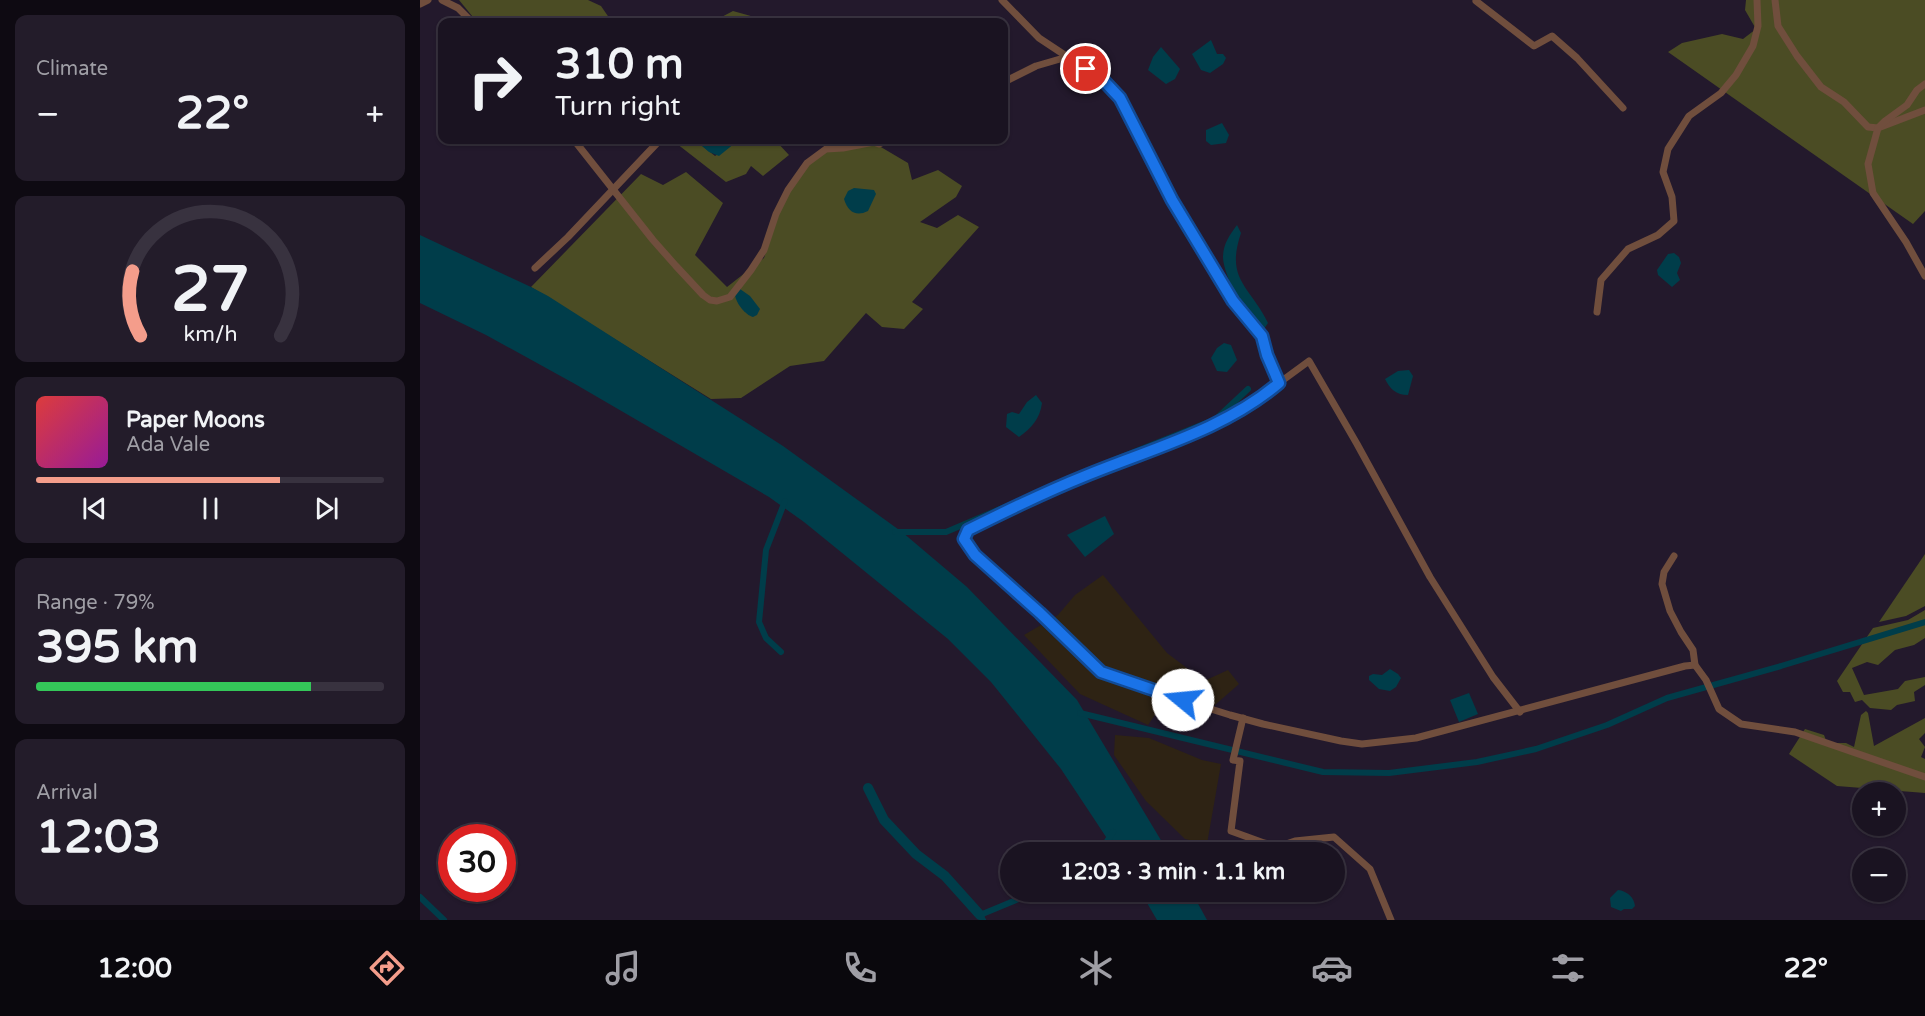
<!DOCTYPE html>
<meta charset="utf-8">
<style>
body{margin:0;font-family:"Varela Round",sans-serif;background:#231c2a;color:#f1f3f6;height:100vh;display:flex;flex-direction:column;font-size:22px;white-space:nowrap}
*{box-sizing:border-box;margin:0}
p{font-size:20px;color:#9f9ea5}
.icon{flex:none;width:33px;height:33px;fill:none;stroke:currentColor;stroke-width:2;stroke-linecap:round;stroke-linejoin:round}
.map{position:relative;flex:1;overflow:hidden}
.drawer{display:flex;flex-direction:column;gap:15px;padding:15px;background:#0e0a12;width:420px}
.drawer>*{flex:none}
.banner{position:absolute;left:18px;top:18px;width:570px;height:126px;border-radius:12px;box-shadow:0 2px 4px #0004,0 0 0 2px #38323f;background:#1a1321;color:#f1f3f6;overflow:hidden}
.controls{position:absolute;left:1432px;top:782px;display:grid;gap:12px}
.controls a{display:grid;place-items:center;width:54px;height:54px;border-radius:50%;background:#1a1321;box-shadow:0 2px 4px #0004,0 0 0 2px #38323f;font-size:30px}
.speed{position:absolute;left:18px;top:824px;display:flex;gap:12px;font-size:30px;font-weight:700;text-align:center}
.speed>*{display:grid;place-content:center;width:78px;height:78px;border-radius:50%;background:#1a1321;box-shadow:0 2px 4px #0004,0 0 0 2px #38323f;line-height:1}
.speed .limit{border:9px solid #d22;background:#fff;color:#111}
.pin{position:absolute;display:grid;place-items:center;width:51px;height:51px;color:#fff;margin:-26px;border:3px solid #fff;border-radius:50%;box-shadow:0 2px 6px #0007}
.me{position:absolute;width:66px;margin:-33px;rotate:287deg;stroke-linejoin:round;filter:drop-shadow(0 0 4px #0008)}
.turn{display:flex;align-items:center;gap:21px;height:126px;padding:0 18px;font-size:27px}
.turn .icon{width:78px;height:78px;stroke-width:2.5}
.turn b{display:block;font-size:42px;line-height:51px}
.big{font-size:45px;font-weight:700;line-height:1.1}
.drawer .tile{flex:1;display:flex;flex-direction:column;justify-content:center;gap:9px;min-width:0;padding:0 21px;border-radius:12px;background:#231c2a}
.drawer .dial{align-items:center;gap:0}
.dial svg{height:156px;overflow:visible;fill:none;stroke:#38323f;stroke-width:7;stroke-linecap:round;text-anchor:middle}
.dial text{fill:#f1f3f6;stroke:none}
.song{display:flex;align-items:center;gap:18px}
.cover{width:72px;height:72px;border-radius:9px;background:linear-gradient(135deg,hsl(0 70% 55%),hsl(300 70% 35%))}
.played{height:6px;border-radius:3px;background:linear-gradient(90deg,#f49d8b 70%,#38323f 70%)}
.keys{display:flex;justify-content:space-around;direction:ltr}
.heat{display:flex;justify-content:space-between;align-items:center;font-size:33px;direction:ltr}
.charge{height:9px;border-radius:4px;background:linear-gradient(90deg,#34c759 79%,#38323f 0)}
.trip{position:absolute;left:580px;top:842px;width:345px;height:60px;border-radius:30px;background:#1a1321;box-shadow:0 2px 4px #0004,0 0 0 2px #38323f;font-weight:700;line-height:60px;text-align:center}
.tab-bar{display:flex;height:96px;justify-content:space-around;align-items:center;background:#0a080d;color:#9f9ea5}
.tab-bar .icon{width:42px;height:42px}
.tab-bar .on{color:#f49d8b}
.tab-bar b{font-size:27px;color:#f1f3f6}
main{display:flex;flex:1;min-height:0}
.map>svg:first-child{display:block}
.industrial{fill:#2e2314}
.forest{fill:#4b4c24}
.water{fill:#003d4a}
.lines{fill:none;stroke-linecap:round;stroke-linejoin:round}
.canal{stroke:#003d4a;stroke-width:6}
.river{stroke:#003d4a;stroke-width:10}
.street{stroke:#704e3d;stroke-width:7}
.route-casing{stroke:#114b97;stroke-width:15}
.route{stroke:#1a73e8;stroke-width:10}
</style>
<main>
<section class="drawer">
<div class="tile"><p>Climate</p>
<div class="heat"><a>−</a><b class="big">22°</b><a>+</a></div>
</div>
<div class="tile dial"><svg viewBox="0 0 100 80">
<path d="M14 69A42 42 0 1 1 86 69"/>
<path d="M14 69A42 42 0 0 1 10 36" stroke="#f49d8b"/>
<text x="50" y="56" font-size="32" font-weight="700">27</text>
<text x="50" y="72" font-size="11">km/h</text>
</svg></div>
<div class="tile">
<div class="song"><i class="cover"></i><div><b>Paper Moons</b><p>Ada Vale</p></div></div>
<div class="played"></div>
<div class="keys"><svg class="icon" aria-label="previous" viewBox="0 0 24 24"><path d="M18 5L8 12l10 7zM5 5v14"/></svg><svg class="icon" aria-label="pause" viewBox="0 0 24 24"><path d="M8 5v14M16 5v14"/></svg><svg class="icon" aria-label="next" viewBox="0 0 24 24"><path d="M6 5l10 7-10 7zM19 5v14"/></svg></div>
</div>
<div class="tile"><p>Range · 79%</p><b class="big">395 km</b><div class="charge"></div></div>
<div class="tile"><p>Arrival</p><b class="big">12:03</b></div>
</section>
<div class="map">
<svg width="1505" height="920" viewBox="0 0 1505 920">
<rect width="100%" height="100%" fill="#23192c"/>
<!-- industrial -->
<g class="industrial">
<path d="M 683,575 L 747,653 L 784,681 L 808,670 L 819,684 L 787,712 L 763,704 L 743,703 L 728,725 L 660,694 L 604,635 L 638,615 L 655,595 Z"/>
<path d="M 695,735 L 729,738 L 782,760 L 801,764 L 787,844 L 765,839 L 726,801 L 694,755 Z"/>
</g>
<!-- forest -->
<g class="forest">
<path d="M 39,0 L 168,0 L 181,6 L 192,22 L 57,22 Z"/>
<path d="M 1326,0 L 1505,0 L 1505,211 L 1493,224 L 1248,52 L 1262,43 L 1302,34 L 1323,39 L 1336,29 L 1325,10 Z"/>
<path d="M 313,11 L 338,18 L 352,18 L 357,22 L 292,22 Z"/>
<path d="M 252,140 L 275,140 L 295,156 L 315,143 L 316,140 L 355,140 L 369,155 L 343,176 L 331,166 L 326,174 L 306,182 Z"/>
<path d="M 416,140 L 449,140 L 488,163 L 492,180 L 518,170 L 542,186 L 536,197 L 500,222 L 517,228 L 538,215 L 559,227 L 492,302 L 503,309 L 484,329 L 462,327 L 446,313 L 404,361 L 370,366 L 321,398 L 291,399 L 111,287 L 221,174 L 243,185 L 266,172 L 303,203 L 275,255 L 307,287 L 344,258 L 361,204 L 388,164 Z"/>
<path d="M 1505,554 L 1505,606 L 1486,616 L 1459,622 Z"/>
<path d="M 1505,610 L 1505,638 L 1494,645 L 1475,650 L 1458,665 L 1447,662 L 1432,668 L 1444,695 L 1478,689 L 1485,681 L 1505,677 L 1505,685 L 1494,692 L 1495,701 L 1477,705 L 1471,710 L 1450,708 L 1442,700 L 1435,702 L 1430,692 L 1423,692 L 1417,681 L 1453,628 L 1488,620 Z"/>
<path d="M 1446,711 L 1448,713 L 1454,746 L 1505,718 L 1505,733 L 1499,739 L 1505,747 L 1501,757 L 1505,759 L 1505,793 L 1417,786 L 1369,754 L 1385,729 L 1404,735 L 1407,743 L 1426,743 L 1434,747 L 1441,715 Z"/>
</g>
<!-- water -->
<g class="water">
<path d="M 791,40 L 797,54 L 803,54 L 806,58 L 803,64 L 790,73 L 781,70 L 772,54 Z"/>
<path d="M 741,47 L 760,69 L 755,79 L 746,84 L 728,70 L 733,57 Z"/>
<path d="M 802,123 L 809,135 L 806,143 L 791,145 L 786,141 L 786,130 Z"/>
<path d="M 275,140 L 316,140 L 315,143 L 299,156 L 289,152 Z"/>
<path d="M 434,188 L 454,190 L 456,194 L 448,211 C 436,217 428,212 424,199 L 428,191 Z"/>
<path d="M 817,225 L 821,233 C 805,280 830,286 848,323 L 844,329 C 828,322 804,277 803,258 C 803,244 809,236 817,225 Z"/>
<path d="M 0,235 L 111,287 L 128,296 L 363,446 L 482,532 L 547,587 L 657,700 L 748,852 L 696,852 L 641,769 L 571,682 L 528,639 L 384,522 L 349,497 L 155,384 L 66,335 L 0,303 Z"/>
<path d="M 1254,253 L 1259,257 L 1261,263 L 1257,273 L 1260,280 L 1252,287 L 1238,275 L 1237,270 L 1248,254 Z"/>
<path d="M 320,289 L 330,296 L 340,309 L 337,315 L 333,317 C 325,315 316,303 315,295 Z"/>
<path d="M 804,343 L 811,345 L 817,360 L 807,372 L 797,371 L 791,358 L 797,348 Z"/>
<path d="M 989,370 L 993,376 L 988,395 C 976,395 970,389 965,379 L 978,371 Z"/>
<path d="M 616,395 L 622,403 C 620,418 612,428 599,437 L 586,427 L 587,414 L 592,412 L 599,414 L 607,402 Z"/>
<path d="M 685,516 L 694,534 L 665,557 L 647,535 Z"/>
<path d="M 970,669 L 978,674 L 981,678 L 976,687 L 970,691 L 959,689 L 949,680 L 949,676 L 953,674 L 962,675 Z"/>
<path d="M 1049,693 L 1058,714 L 1039,722 L 1030,700 Z"/>
<path d="M 1198,890 C 1207,891 1214,897 1215,906 L 1212,909 L 1204,909 L 1201,911 L 1191,907 L 1190,898 Z"/>
<path d="M 720,891 L 771,891 L 787,920 L 737,920 Z"/>
</g>
<g class="lines">
<!-- canal -->
<g class="canal">
<path d="M 669,470 L 796,419 L 828,389"/>
<path d="M 475,532 L 526,532 L 655,477"/>
<path d="M 361,652 L 346,638 L 339,622 L 346,550 L 365,501"/>
<path d="M 660,713 L 903,772 L 969,773 L 1057,762 L 1116,749 L 1187,725 L 1247,698 L 1361,666 L 1505,622"/>
<path d="M 680,852 L 693,832"/>
<path d="M 0,897 L 24,920"/>
<path d="M 563,920 L 560,915 L 618,891"/>
</g>
<!-- river -->
<path class="river" d="M 448,788 L 464,820 L 496,854 L 525,876 L 560,915"/>
<!-- street -->
<g class="street">
<path d="M 22,0 L 38,8 L 52,22"/>
<path d="M 582,0 L 619,38 L 684,81 L 700,98 L 752,200 L 813,301 L 842,336 L 847,355 L 859,383 L 889,361 L 937,444 L 1010,577 L 1073,677 L 1100,712"/>
<path d="M 1355,0 L 1358,26 L 1377,56 L 1401,87 L 1424,102 L 1448,127 L 1458,128 L 1505,110"/>
<path d="M 1056,1 L 1114,46 L 1132,36 L 1157,58 L 1203,108"/>
<path d="M 0,4 L 8,0"/>
<path d="M 584,82 L 616,66 L 647,57"/>
<path d="M 1505,84 L 1497,90 L 1487,105 L 1465,121 L 1458,128 L 1448,164 L 1453,193 L 1486,242 L 1505,276"/>
<path d="M 154,140 L 233,240 L 256,266 L 283,295 L 290,300 L 297,301 L 310,297 L 331,270 L 344,250 L 356,214 L 368,190 L 387,163 L 406,149 L 423,148 L 454,142 L 459,144 L 467,140"/>
<path d="M 115,268 L 148,237 L 240,140"/>
<path d="M 1177,312 L 1181,280 L 1208,249 L 1238,235 L 1254,221 L 1252,197 L 1243,172 L 1248,149 L 1269,116 L 1301,93 L 1316,75 L 1333,46 L 1338,26 L 1337,0"/>
<path d="M 859,383 C 804,430 730,450 664,476 C 640,486 617,498 594,509 C 578,516 563,523 548,530 L 544,539 L 555,555 L 620,613 L 681,672 L 727,689 L 810,715 L 843,724 L 921,741 L 942,744 L 996,738 L 1265,666 L 1275,665"/>
<path d="M 1254,556 L 1244,572 L 1242,584 L 1250,611 L 1261,632 L 1273,650 L 1275,665 L 1286,680 L 1299,709 L 1321,724 L 1375,732 L 1505,777"/>
<path d="M 823,718 L 813,760 L 820,761 L 811,831 L 844,843 L 860,846 L 875,841 L 914,837 L 950,869 L 971,920"/>
</g>
</g>
<g class="lines">
<defs>
<path id="route" d="M 666,69 L 684,81 L 700,98 L 752,200 L 813,301 L 842,336 L 847,355 L 859,383 C 804,430 730,449 665,476 C 625,492 586,511 548,530 L 544,539 L 555,555 L 620,613 L 681,672 L 763,700"/>
</defs>
<!-- route casing -->
<use href="#route" class="route-casing"/>
<!-- route -->
<use href="#route" class="route"/>
</g>
</svg>
<div class="controls">
<a>+</a>
<a>−</a>
</div>
<div class="speed"><div class="limit">30</div></div>
<div class="pin" style="left:666px;top:69px;background:#d93025"><svg class="icon" aria-label="arrive" viewBox="0 0 24 24"><path d="M6 21V4h12l-3 4 3 4H6"/></svg></div>
<svg class="me" style="left:763px;top:700px" viewBox="-20 -20 40 40"><circle r="19" fill="#fff"/><path d="M0-13L10 11 0 6-10 11z" fill="#1a73e8"/></svg>
<div class="trip">12:03 · 3 min · 1.1 km</div>
<div class="banner">
<div class="turn"><svg class="icon" aria-label="right" viewBox="0 0 24 24"><path d="M7 20v-9h11M14 6l5 5-5 5"/></svg><div><b>310 m</b>Turn right</div></div>
</div>
</div>
</main>
<nav class="tab-bar">
<b>12:00</b>
<svg class="icon on" aria-label="directions" viewBox="0 0 24 24"><path d="M12 3l9 9-9 9-9-9zM9 14v-3h6M13 9l2 2-2 2"/></svg>
<svg class="icon" aria-label="music" viewBox="0 0 24 24"><path d="M9 18V5l10-2v13"/><circle cx="6" cy="18" r="3"/><circle cx="16" cy="16" r="3"/></svg>
<svg class="icon" aria-label="phone" viewBox="0 0 24 24"><path d="M5 4h4l2 5-3 2q2 4 5 5l2-3 5 2v4C11 20 4 13 5 4z"/></svg>
<svg class="icon" aria-label="climate" viewBox="0 0 24 24"><path d="M12 3v18M4 7l16 10M4 17L20 7"/></svg>
<svg class="icon" aria-label="car" viewBox="0 0 24 24"><path d="M5 17H2v-5l4-1 3-4h7l3 4 3 1v5h-3M9 17h6M6 11h13"/><circle cx="7" cy="17" r="2"/><circle cx="17" cy="17" r="2"/></svg>
<svg class="icon" aria-label="filters" viewBox="0 0 24 24"><path d="M4 7h16M4 17h16"/><circle cx="9" cy="7" r="2"/><circle cx="15" cy="17" r="2"/></svg>
<b>22°</b>
</nav>
